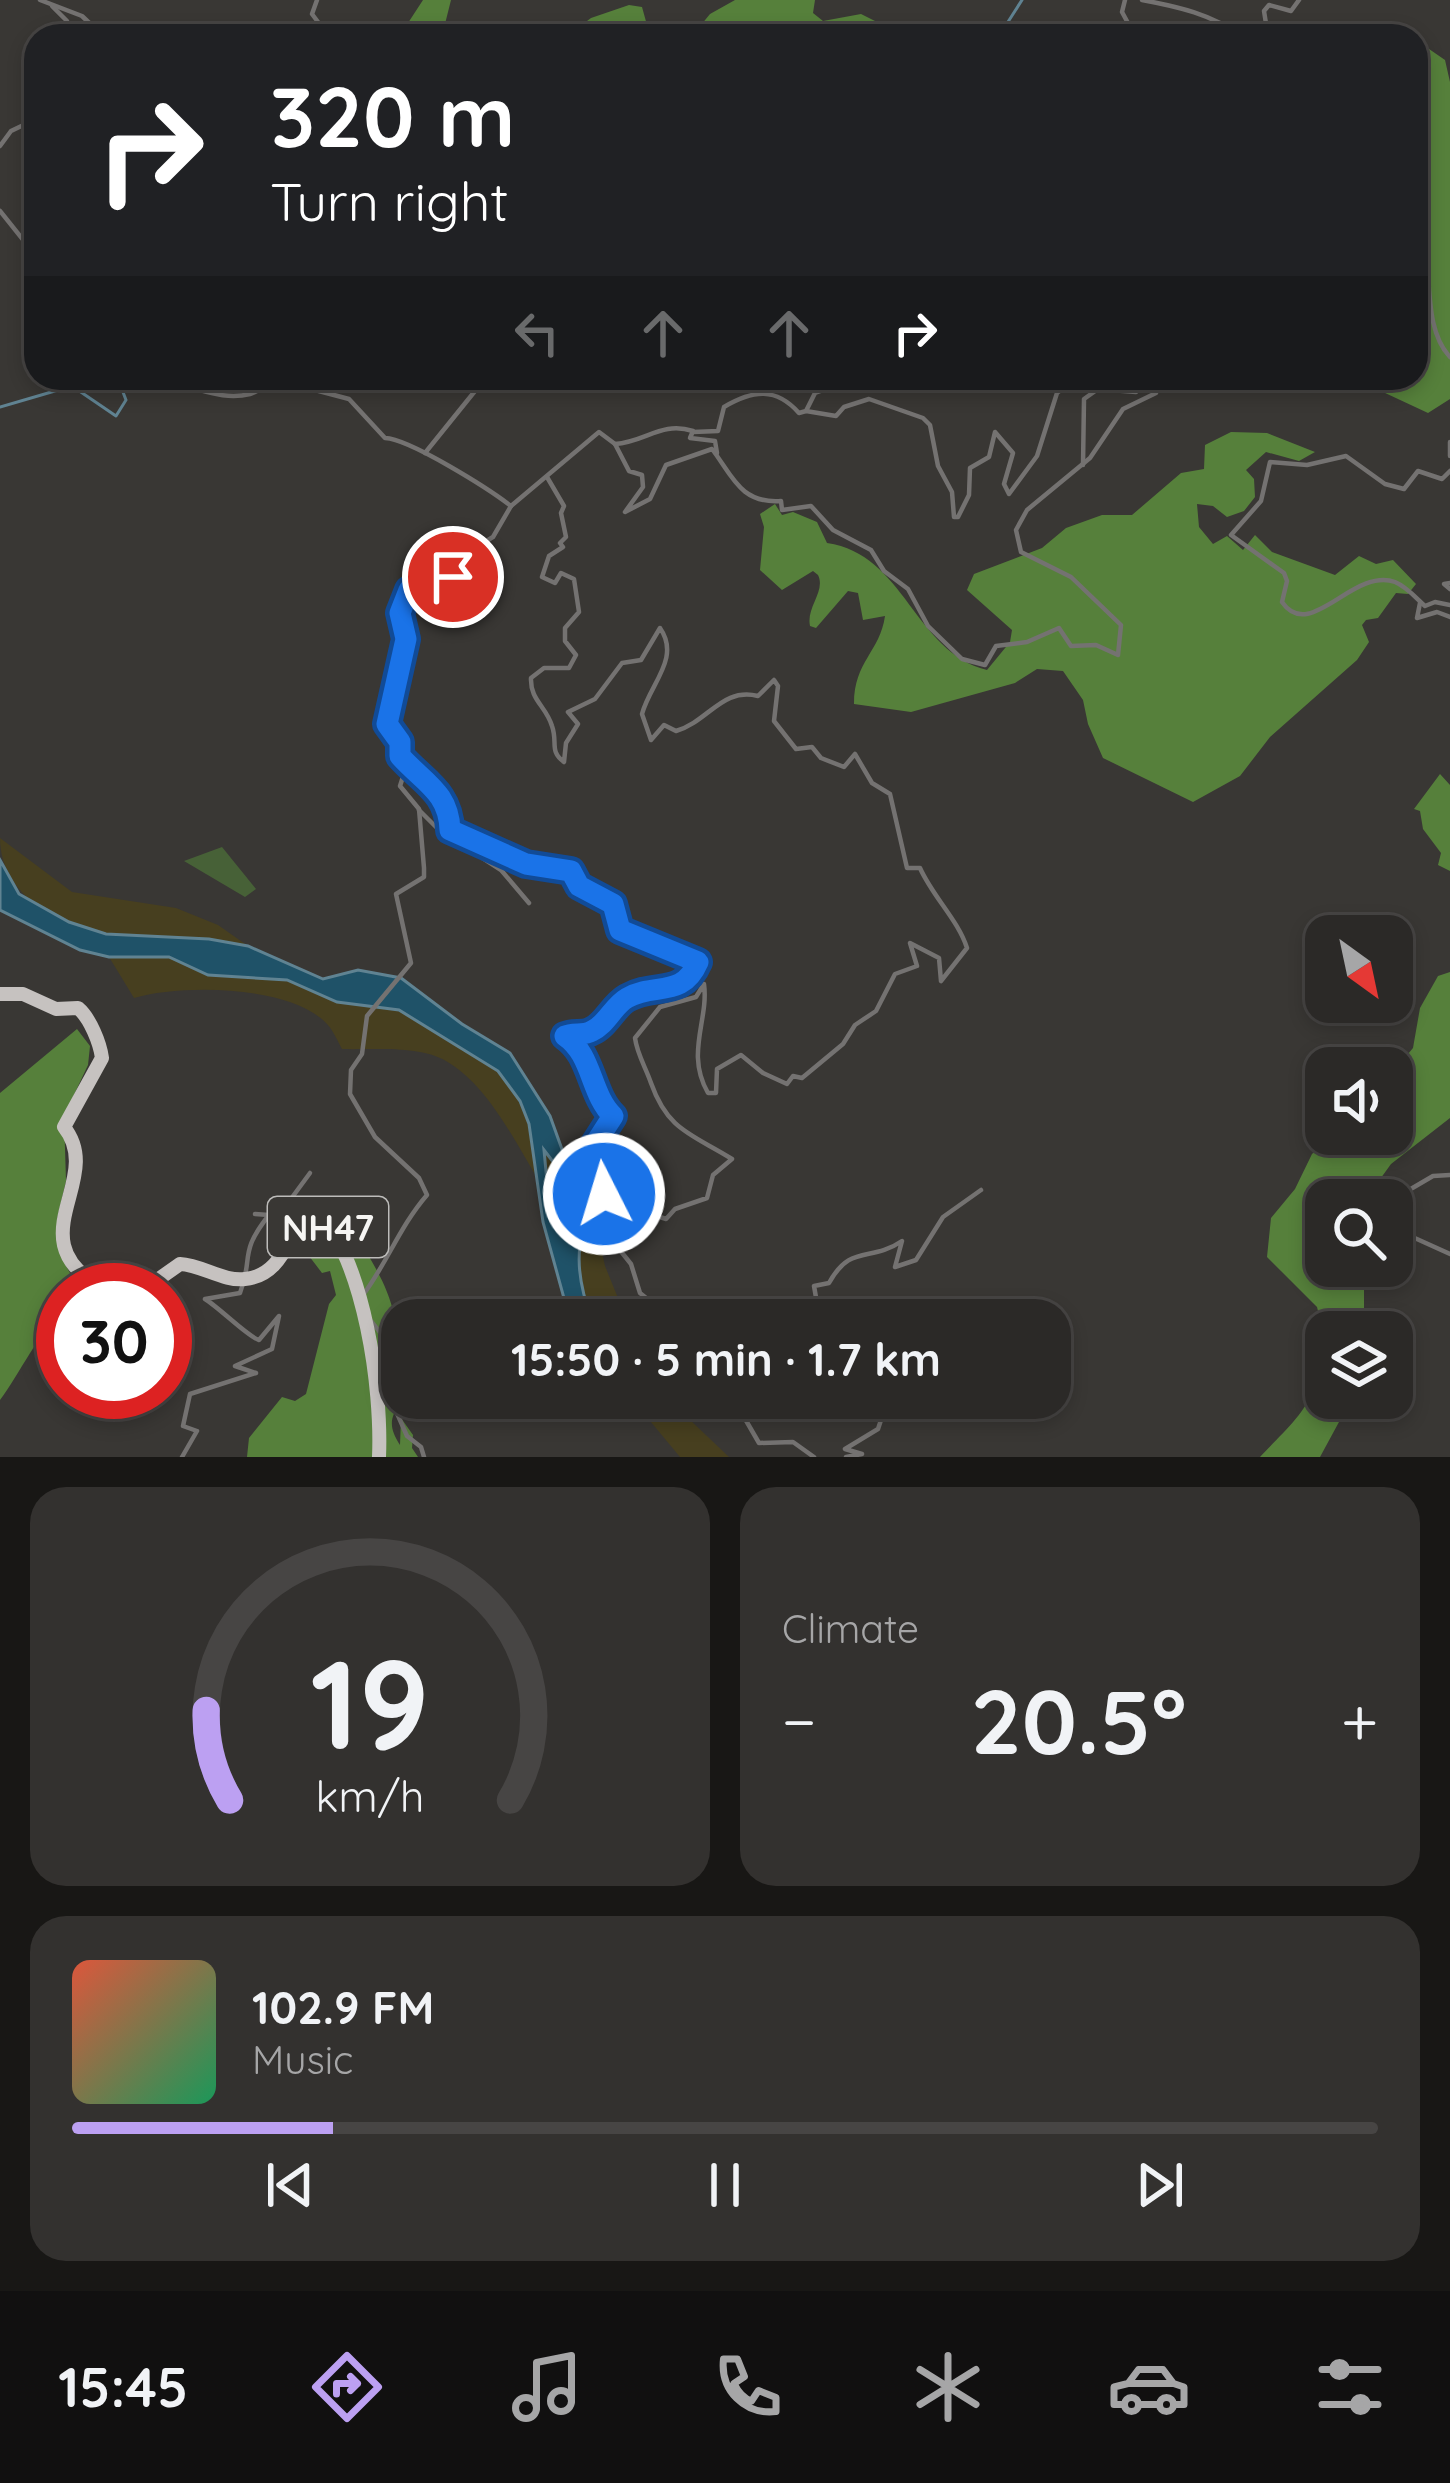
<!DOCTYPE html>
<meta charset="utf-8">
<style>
body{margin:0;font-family:Quicksand,sans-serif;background:#33312f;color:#f1f3f6;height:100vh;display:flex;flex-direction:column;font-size:45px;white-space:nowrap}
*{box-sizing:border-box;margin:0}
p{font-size:39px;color:#a6a6a7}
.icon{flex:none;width:66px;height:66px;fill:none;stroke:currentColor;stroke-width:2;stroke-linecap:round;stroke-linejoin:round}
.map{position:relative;height:1457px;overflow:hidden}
.panel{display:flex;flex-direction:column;gap:30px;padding:30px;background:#181715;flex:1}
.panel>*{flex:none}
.banner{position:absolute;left:24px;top:24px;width:1404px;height:366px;border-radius:36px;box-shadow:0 6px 18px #0003,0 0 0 3px #474544;background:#202124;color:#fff;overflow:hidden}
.needle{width:78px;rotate:147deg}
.fabs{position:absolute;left:1305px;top:915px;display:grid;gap:24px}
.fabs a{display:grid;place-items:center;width:108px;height:108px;border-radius:24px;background:#2b2927;box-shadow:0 6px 18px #0003,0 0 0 3px #474544;font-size:60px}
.speed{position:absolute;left:36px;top:1263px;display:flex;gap:24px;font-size:60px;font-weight:700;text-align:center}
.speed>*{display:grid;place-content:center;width:156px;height:156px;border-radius:50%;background:#2b2927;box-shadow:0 6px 18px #0003,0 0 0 3px #474544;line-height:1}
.speed .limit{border:18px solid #d22;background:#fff;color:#111}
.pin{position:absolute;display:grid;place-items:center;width:102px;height:102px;color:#fff;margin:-51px;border:6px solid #fff;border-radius:50%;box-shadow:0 3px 12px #0007}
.me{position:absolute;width:132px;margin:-66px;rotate:355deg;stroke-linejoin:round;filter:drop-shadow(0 0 9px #0008)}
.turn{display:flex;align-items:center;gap:42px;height:252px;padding:0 48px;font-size:54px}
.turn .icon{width:156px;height:156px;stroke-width:2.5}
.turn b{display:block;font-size:84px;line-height:102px}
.lanes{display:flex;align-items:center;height:114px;padding:0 48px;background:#0003;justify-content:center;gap:60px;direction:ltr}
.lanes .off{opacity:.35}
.big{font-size:90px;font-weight:800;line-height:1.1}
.panel .widget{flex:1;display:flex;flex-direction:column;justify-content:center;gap:18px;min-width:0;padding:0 42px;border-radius:36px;background:#33312f}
.panel .dial{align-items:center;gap:0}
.dial svg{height:312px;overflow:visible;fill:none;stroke:#474544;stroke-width:7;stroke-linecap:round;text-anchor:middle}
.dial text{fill:#f1f3f6;stroke:none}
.song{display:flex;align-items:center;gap:36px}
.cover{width:144px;height:144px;border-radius:18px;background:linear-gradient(135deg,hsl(10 70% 55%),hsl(150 70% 35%))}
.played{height:12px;border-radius:6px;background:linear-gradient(90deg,#bca0f2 20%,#474544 20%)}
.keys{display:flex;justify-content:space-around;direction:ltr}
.heat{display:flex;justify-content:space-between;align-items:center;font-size:66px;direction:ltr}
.panel .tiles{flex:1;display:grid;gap:30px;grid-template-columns:1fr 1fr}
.widget:last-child{grid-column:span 2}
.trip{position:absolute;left:381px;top:1299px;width:690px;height:120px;border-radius:36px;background:#2b2927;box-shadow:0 6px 18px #0003,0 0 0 3px #474544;font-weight:800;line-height:120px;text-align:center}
.tabs{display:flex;height:192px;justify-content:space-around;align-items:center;background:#111010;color:#a6a6a7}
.tabs .icon{width:84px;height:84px}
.tabs .on{color:#bca0f2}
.tabs b{font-size:54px;color:#f1f3f6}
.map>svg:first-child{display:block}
.green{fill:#476137}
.forest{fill:#56803b}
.sand{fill:#473f1f}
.water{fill:#1f5268;stroke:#608392;stroke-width:3;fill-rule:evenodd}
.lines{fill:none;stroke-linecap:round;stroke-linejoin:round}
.stream{stroke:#608392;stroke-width:3}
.street{stroke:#747271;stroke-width:4.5}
.highway{stroke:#c6c2c0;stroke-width:14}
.route-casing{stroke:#114b97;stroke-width:30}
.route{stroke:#1a73e8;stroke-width:21}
.labels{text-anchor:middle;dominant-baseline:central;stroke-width:12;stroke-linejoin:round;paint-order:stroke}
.shield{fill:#393734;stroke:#bdbcba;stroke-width:3}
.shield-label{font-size:36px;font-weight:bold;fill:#f6f5f3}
</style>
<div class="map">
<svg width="1450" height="1457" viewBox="0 0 1450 1457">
<rect width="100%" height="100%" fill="#393734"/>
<!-- green -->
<path class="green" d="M 222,847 L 256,889 L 245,897 L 184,861 Z"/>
<!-- forest -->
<g class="forest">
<path d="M 423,0 L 451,0 L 442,36 L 390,36 L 408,23 Z"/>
<path d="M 735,0 L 815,0 L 813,13 L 823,21 L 861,14 L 877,22 L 861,36 L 692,36 L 710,14 Z"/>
<path d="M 629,5 L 642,7 L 647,25 L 661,36 L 567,36 L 591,18 Z"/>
<path d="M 1416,40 L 1445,60 L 1450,82 L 1450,399 L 1428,413 L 1353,378 L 1416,378 Z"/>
<path d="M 1231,432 L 1267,433 L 1315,452 L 1299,461 L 1266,452 L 1246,470 L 1254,479 L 1255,497 L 1244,511 L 1227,517 L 1213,506 L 1197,504 L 1199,527 L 1213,544 L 1227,536 L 1243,550 L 1255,535 L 1272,552 L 1335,575 L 1359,556 L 1376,564 L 1393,560 L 1416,584 L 1408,594 L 1396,593 L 1378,618 L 1366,620 L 1362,625 L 1369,642 L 1357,660 L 1270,737 L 1240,776 L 1193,802 L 1103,758 L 1088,724 L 1083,700 L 1063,671 L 1037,669 L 1015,683 L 911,712 L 854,704 C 854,661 880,652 885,616 L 863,620 L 858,593 L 848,591 L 816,628 L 810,626 C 806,607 826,591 818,575 L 813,571 L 782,590 L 760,570 L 764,527 L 760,514 L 775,504 L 782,515 L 793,512 L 817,522 L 827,543 C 905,554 914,652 987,670 L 1010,642 L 1012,630 L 967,590 L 974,574 L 1042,548 L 1066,528 L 1102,515 L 1132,515 L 1181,473 L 1204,469 L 1205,445 Z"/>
<path d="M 1440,774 L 1450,785 L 1450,871 L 1438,865 L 1441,853 L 1423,829 L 1420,811 L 1414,809 Z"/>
<path d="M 1450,972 L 1450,1118 L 1391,1164 L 1365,1200 L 1326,1200 L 1326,1266 L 1357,1266 L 1364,1286 L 1364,1332 L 1326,1332 L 1326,1398 L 1352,1398 L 1320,1457 L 1260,1457 C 1277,1438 1306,1414 1313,1389 C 1319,1366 1310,1358 1324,1335 L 1317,1307 L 1267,1257 L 1271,1218 L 1295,1189 L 1312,1154 L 1333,1134 L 1392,1134 L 1392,1073 L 1413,1048 L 1420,1008 L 1438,976 Z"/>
<path d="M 77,1029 L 90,1046 L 88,1065 L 64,1116 L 66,1181 L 57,1219 L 66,1266 L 80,1290 L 63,1290 L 63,1314 C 39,1330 20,1374 0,1400 L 0,1093 Z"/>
<path d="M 341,1207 C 359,1244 386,1276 394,1315 L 383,1326 L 401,1402 C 389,1418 389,1428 400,1445 L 401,1418 L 413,1435 L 412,1448 L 418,1457 L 247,1457 L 249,1438 L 282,1397 L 295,1401 L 306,1394 L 329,1304 L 336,1295 L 330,1271 L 322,1273 L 290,1231 L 304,1209 L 326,1212 Z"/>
</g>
<!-- sand -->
<g class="sand">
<path d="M 0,838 L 72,892 L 176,908 L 218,925 L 248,946 C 206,938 168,941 126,938 C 70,934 0,899 0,838 Z"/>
<path d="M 109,957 L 169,957 L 208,975 L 287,980 L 337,1002 L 404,1012 L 498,1071 L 520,1101 L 529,1124 L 539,1181 C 515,1142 488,1085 446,1061 C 419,1045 373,1050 342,1049 C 338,1042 333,1030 327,1024 C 291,985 182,984 134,998 Z"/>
<path d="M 543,1148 L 577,1193 L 565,1222 L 549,1213 Z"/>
<path d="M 591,1201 L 605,1266 L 627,1320 L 592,1320 C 574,1272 573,1249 591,1201 Z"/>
<path d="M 631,1398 L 667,1398 L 729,1457 L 680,1457 Z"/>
</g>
<!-- water -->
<path class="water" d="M 0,860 L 19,894 L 69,922 L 106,934 L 209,939 L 248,946 L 323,979 L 358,970 L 401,978 L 462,1024 L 510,1053 L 550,1116 L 563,1152 L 591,1199 C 575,1245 575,1275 592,1320 L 570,1320 L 543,1222 L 529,1124 L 520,1101 L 498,1071 L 399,1010 L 337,1002 L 287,980 L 208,975 L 169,957 L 109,957 L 80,950 L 0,910 ZM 544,1150 L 577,1193 L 565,1222 L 550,1214 Z"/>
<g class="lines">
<!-- stream -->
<g class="stream">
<path d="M 999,36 L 1022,0"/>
<path d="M 202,378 L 222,388 L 258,378"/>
<path d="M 0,407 L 72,386 L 116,416 L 126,400 L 118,379 L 122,378"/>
</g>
<!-- street -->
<g class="street">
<path d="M 40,0 L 82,16 L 103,36"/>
<path d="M 317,0 L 312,14 L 321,26 L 320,36"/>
<path d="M 1125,0 L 1122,12 L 1135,36"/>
<path d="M 1142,0 C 1180,7 1210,14 1242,36"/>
<path d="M 52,6 L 67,21 L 68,36"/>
<path d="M 1268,36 L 1264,11 L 1269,5 L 1291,11 L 1299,0"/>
<path d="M 0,146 L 11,131 L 34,120 L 36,109"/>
<path d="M 0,211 L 36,256"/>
<path d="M 1416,217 C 1437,255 1418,323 1450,357"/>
<path d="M 105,378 L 114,388 C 175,366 206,405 250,394 C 259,391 268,385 277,380 L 349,399 L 385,438 C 410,439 489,489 511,506 L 599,432 L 615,444 L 629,471 L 642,475 L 643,487 L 625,512 L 650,499 L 666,465 L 712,449 C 732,475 740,504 781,501 L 782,510 L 811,506 L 833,530 L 871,550 L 884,571 L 908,589 L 928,626 L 962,659 L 985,665 L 996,646 L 1027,642 L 1059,628 L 1071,646 L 1096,645 L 1118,655 L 1121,625 L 1071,577 L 1021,552 L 1016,530 L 1027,510 L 1090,458 L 1123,409 L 1156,393 L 1153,378"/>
<path d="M 806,411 L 836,416 L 844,407 L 869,399 L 923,418 L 930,425 L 938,466 L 952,492 L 954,517 L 958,517 L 969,495 L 970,468 L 989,457 L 995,432 L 1013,453 L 1004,484 L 1009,494 L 1037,456 L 1057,393 L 1076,378"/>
<path d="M 693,432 L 718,431 L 724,407 C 753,390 776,387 799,413 L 806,411 L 815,393 L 858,378"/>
<path d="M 1450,442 L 1450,456"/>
<path d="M 615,444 C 646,442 661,421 693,431 L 690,438 L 715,441 L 717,453"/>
<path d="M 425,453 L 475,391 L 498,378"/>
<path d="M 1083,465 L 1084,399 L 1098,389 L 1136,392 L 1110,380 L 1086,378"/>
<path d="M 1450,471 L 1442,479 L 1418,471 L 1404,489 L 1385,484 L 1346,456 L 1307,465 L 1270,462 L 1261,501 L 1231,535 L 1284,573 L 1287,581 L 1282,602 C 1310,643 1353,567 1395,582 C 1407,587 1416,598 1425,606 L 1435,602 L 1450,605"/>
<path d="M 547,477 L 564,506 L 561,513 L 566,537 L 560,543 L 563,547 L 549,556 L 542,577 L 555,583 L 561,573 L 574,579 L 579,612 L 565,628 L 565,641 L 576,655 L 569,668 L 544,668 L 531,678 C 530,700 546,706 552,726 C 558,743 549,751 564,762 L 566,743 L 578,724 L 568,712 L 595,699 L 622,663 L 641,660 L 660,628 C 681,658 650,684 642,714 L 651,740 L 664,725 L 676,731 C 709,721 722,687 758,696 L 774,680 L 778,686 L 774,721 L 796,749 L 812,747 L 821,758 L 844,767 L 855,754 L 872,783 L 890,794 L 907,868 L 920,868 C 933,897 958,920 967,948 L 941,981 L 939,958 L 910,943 L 917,966 L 895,974 L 876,1011 L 855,1025 L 843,1044 L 802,1078 L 793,1076 L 787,1084 L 763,1073 L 741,1055 L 717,1069 L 716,1093 L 708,1093 C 685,1053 709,1020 704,984 L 696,997 L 660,1007 L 635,1038 C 637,1054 646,1068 651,1083 C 668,1131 692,1134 732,1159 L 713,1175 L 707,1198 L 675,1209 L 666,1219 C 639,1212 630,1190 626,1163 L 609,1158 L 598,1167"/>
<path d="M 511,506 L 493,537 L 468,552 L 453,577 L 435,578 L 409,590 L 400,613 L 406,639 L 387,724 L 400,742 L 400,756 C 423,782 449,792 450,830 L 526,864 L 571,871 L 579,886 L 613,904 L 619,930 L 698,962 L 692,977 L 676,989 L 622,1000 L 593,1031 L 565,1036 C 593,1055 590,1095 613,1116 L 593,1147 L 604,1194 L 618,1223 L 615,1244 L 631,1264 L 640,1293 L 673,1320"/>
<path d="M 1450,583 L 1444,584 L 1450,589"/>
<path d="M 1420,603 L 1417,618 L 1437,612 L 1450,617"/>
<path d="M 419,810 L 438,829 L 501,870 L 529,903"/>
<path d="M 1392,1200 L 1433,1176 L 1450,1175"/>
<path d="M 269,1215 L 285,1207 L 310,1173"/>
<path d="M 1392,1221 L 1408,1235 L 1450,1254"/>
<path d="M 363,1295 C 387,1263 400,1226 427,1195 L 419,1178 L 375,1137 L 350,1094 L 351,1070 L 362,1054 L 367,1016 L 411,963 L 396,894 L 424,877 L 424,868 L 419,809 L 400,786 L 407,764"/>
<path d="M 820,1320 L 814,1286 L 829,1283 C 851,1243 870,1263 902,1241 L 895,1267 L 916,1260 L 943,1217 L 981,1190"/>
<path d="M 372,1322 L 382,1335 L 389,1395 L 407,1436 L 421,1447 L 424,1457"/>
<path d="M 733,1398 L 759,1443 L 793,1442 L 814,1457"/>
<path d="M 830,1398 L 841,1407 L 885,1408 L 878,1429 L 845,1449 L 862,1454 L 846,1457"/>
<path d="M 182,1457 L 197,1431 L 183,1426 L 190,1394 L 256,1373 L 235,1366 L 272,1349 L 279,1316 L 259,1340 C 248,1337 221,1309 205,1299 L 240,1293 C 254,1256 238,1254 269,1215 L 255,1214"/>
</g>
<!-- highway -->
<g class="highway">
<path d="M 0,994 L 23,994 L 56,1009 L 78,1008 C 90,1018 100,1043 102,1058 L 64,1127 C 107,1181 12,1241 106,1290"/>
<path d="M 143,1290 L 180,1264 C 202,1265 224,1282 245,1279 C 290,1275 289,1217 317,1211 C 365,1262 382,1389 379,1457"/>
</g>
</g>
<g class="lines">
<defs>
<path id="route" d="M 453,577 L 435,578 L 409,590 L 400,613 L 406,639 L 387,724 L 400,742 L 400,756 C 423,782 449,792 450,830 L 526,864 L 571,871 L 579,886 L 613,904 L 620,930 L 698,962 C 682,999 655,982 627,998 C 613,1006 606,1025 592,1031 C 584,1036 573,1032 565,1036 C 593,1055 590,1094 613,1116 L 593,1147 L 604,1194"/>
</defs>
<!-- route casing -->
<use href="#route" class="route-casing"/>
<!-- route -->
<use href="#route" class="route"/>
</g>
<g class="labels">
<!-- shield labels -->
<rect class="shield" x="268" y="1197" width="120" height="60" rx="9"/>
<g class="shield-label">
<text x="328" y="1227">NH47</text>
</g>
</g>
</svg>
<div class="fabs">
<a><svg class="needle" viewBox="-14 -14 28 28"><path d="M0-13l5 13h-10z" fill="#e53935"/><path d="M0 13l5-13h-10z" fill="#a6a6a7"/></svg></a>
<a><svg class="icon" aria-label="sound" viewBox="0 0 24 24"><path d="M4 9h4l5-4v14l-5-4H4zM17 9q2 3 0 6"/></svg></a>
<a><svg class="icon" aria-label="search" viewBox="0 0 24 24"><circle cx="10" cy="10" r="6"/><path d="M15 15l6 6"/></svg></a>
<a><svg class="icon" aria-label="layers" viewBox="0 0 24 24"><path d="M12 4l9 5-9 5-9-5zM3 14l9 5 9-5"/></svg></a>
</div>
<div class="speed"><div class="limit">30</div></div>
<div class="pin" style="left:453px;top:577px;background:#d93025"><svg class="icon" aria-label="arrive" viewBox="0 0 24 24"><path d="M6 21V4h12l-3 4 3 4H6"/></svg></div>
<svg class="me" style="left:604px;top:1194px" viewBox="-20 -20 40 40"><circle r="17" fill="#1a73e8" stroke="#fff" stroke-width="3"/><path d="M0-11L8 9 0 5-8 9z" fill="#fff"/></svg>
<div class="trip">15:50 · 5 min · 1.7 km</div>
<div class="banner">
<div class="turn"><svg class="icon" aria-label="right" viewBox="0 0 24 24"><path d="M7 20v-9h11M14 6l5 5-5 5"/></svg><div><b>320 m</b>Turn right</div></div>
<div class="lanes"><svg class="icon off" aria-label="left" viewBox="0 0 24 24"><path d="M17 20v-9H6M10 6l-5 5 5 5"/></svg><svg class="icon off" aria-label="ahead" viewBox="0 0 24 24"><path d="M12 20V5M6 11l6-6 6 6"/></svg><svg class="icon off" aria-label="ahead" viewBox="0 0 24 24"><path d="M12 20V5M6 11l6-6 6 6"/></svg><svg class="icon" aria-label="right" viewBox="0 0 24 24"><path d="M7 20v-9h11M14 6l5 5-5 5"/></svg></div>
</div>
</div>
<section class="panel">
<div class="tiles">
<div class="widget dial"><svg viewBox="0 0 100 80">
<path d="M14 69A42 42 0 1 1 86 69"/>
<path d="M14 69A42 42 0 0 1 8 46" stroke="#bca0f2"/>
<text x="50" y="56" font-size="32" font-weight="700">19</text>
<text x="50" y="72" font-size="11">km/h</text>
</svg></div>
<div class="widget"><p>Climate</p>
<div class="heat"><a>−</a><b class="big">20.5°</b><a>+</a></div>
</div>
<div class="widget">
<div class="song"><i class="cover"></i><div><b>102.9 FM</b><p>Music</p></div></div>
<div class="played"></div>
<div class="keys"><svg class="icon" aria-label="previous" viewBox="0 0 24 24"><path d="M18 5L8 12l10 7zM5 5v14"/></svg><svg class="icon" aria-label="pause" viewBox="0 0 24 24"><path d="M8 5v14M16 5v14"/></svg><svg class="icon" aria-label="next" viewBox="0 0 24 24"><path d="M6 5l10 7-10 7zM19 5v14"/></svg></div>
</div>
</div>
</section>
<nav class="tabs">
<b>15:45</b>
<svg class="icon on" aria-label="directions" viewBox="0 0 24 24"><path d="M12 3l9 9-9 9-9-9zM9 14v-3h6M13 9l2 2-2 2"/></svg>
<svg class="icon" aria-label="music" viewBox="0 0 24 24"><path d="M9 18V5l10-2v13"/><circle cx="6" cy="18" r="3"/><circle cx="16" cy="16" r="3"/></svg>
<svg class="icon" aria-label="phone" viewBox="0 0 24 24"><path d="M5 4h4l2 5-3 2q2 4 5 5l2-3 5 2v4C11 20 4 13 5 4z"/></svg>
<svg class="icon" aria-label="climate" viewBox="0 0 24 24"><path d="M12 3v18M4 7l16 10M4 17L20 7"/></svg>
<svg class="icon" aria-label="car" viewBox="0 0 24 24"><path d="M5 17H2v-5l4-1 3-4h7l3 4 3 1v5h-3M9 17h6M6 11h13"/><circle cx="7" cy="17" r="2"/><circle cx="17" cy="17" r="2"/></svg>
<svg class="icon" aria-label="filters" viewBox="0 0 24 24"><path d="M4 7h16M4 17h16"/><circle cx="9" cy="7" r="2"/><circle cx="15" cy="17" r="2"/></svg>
</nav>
